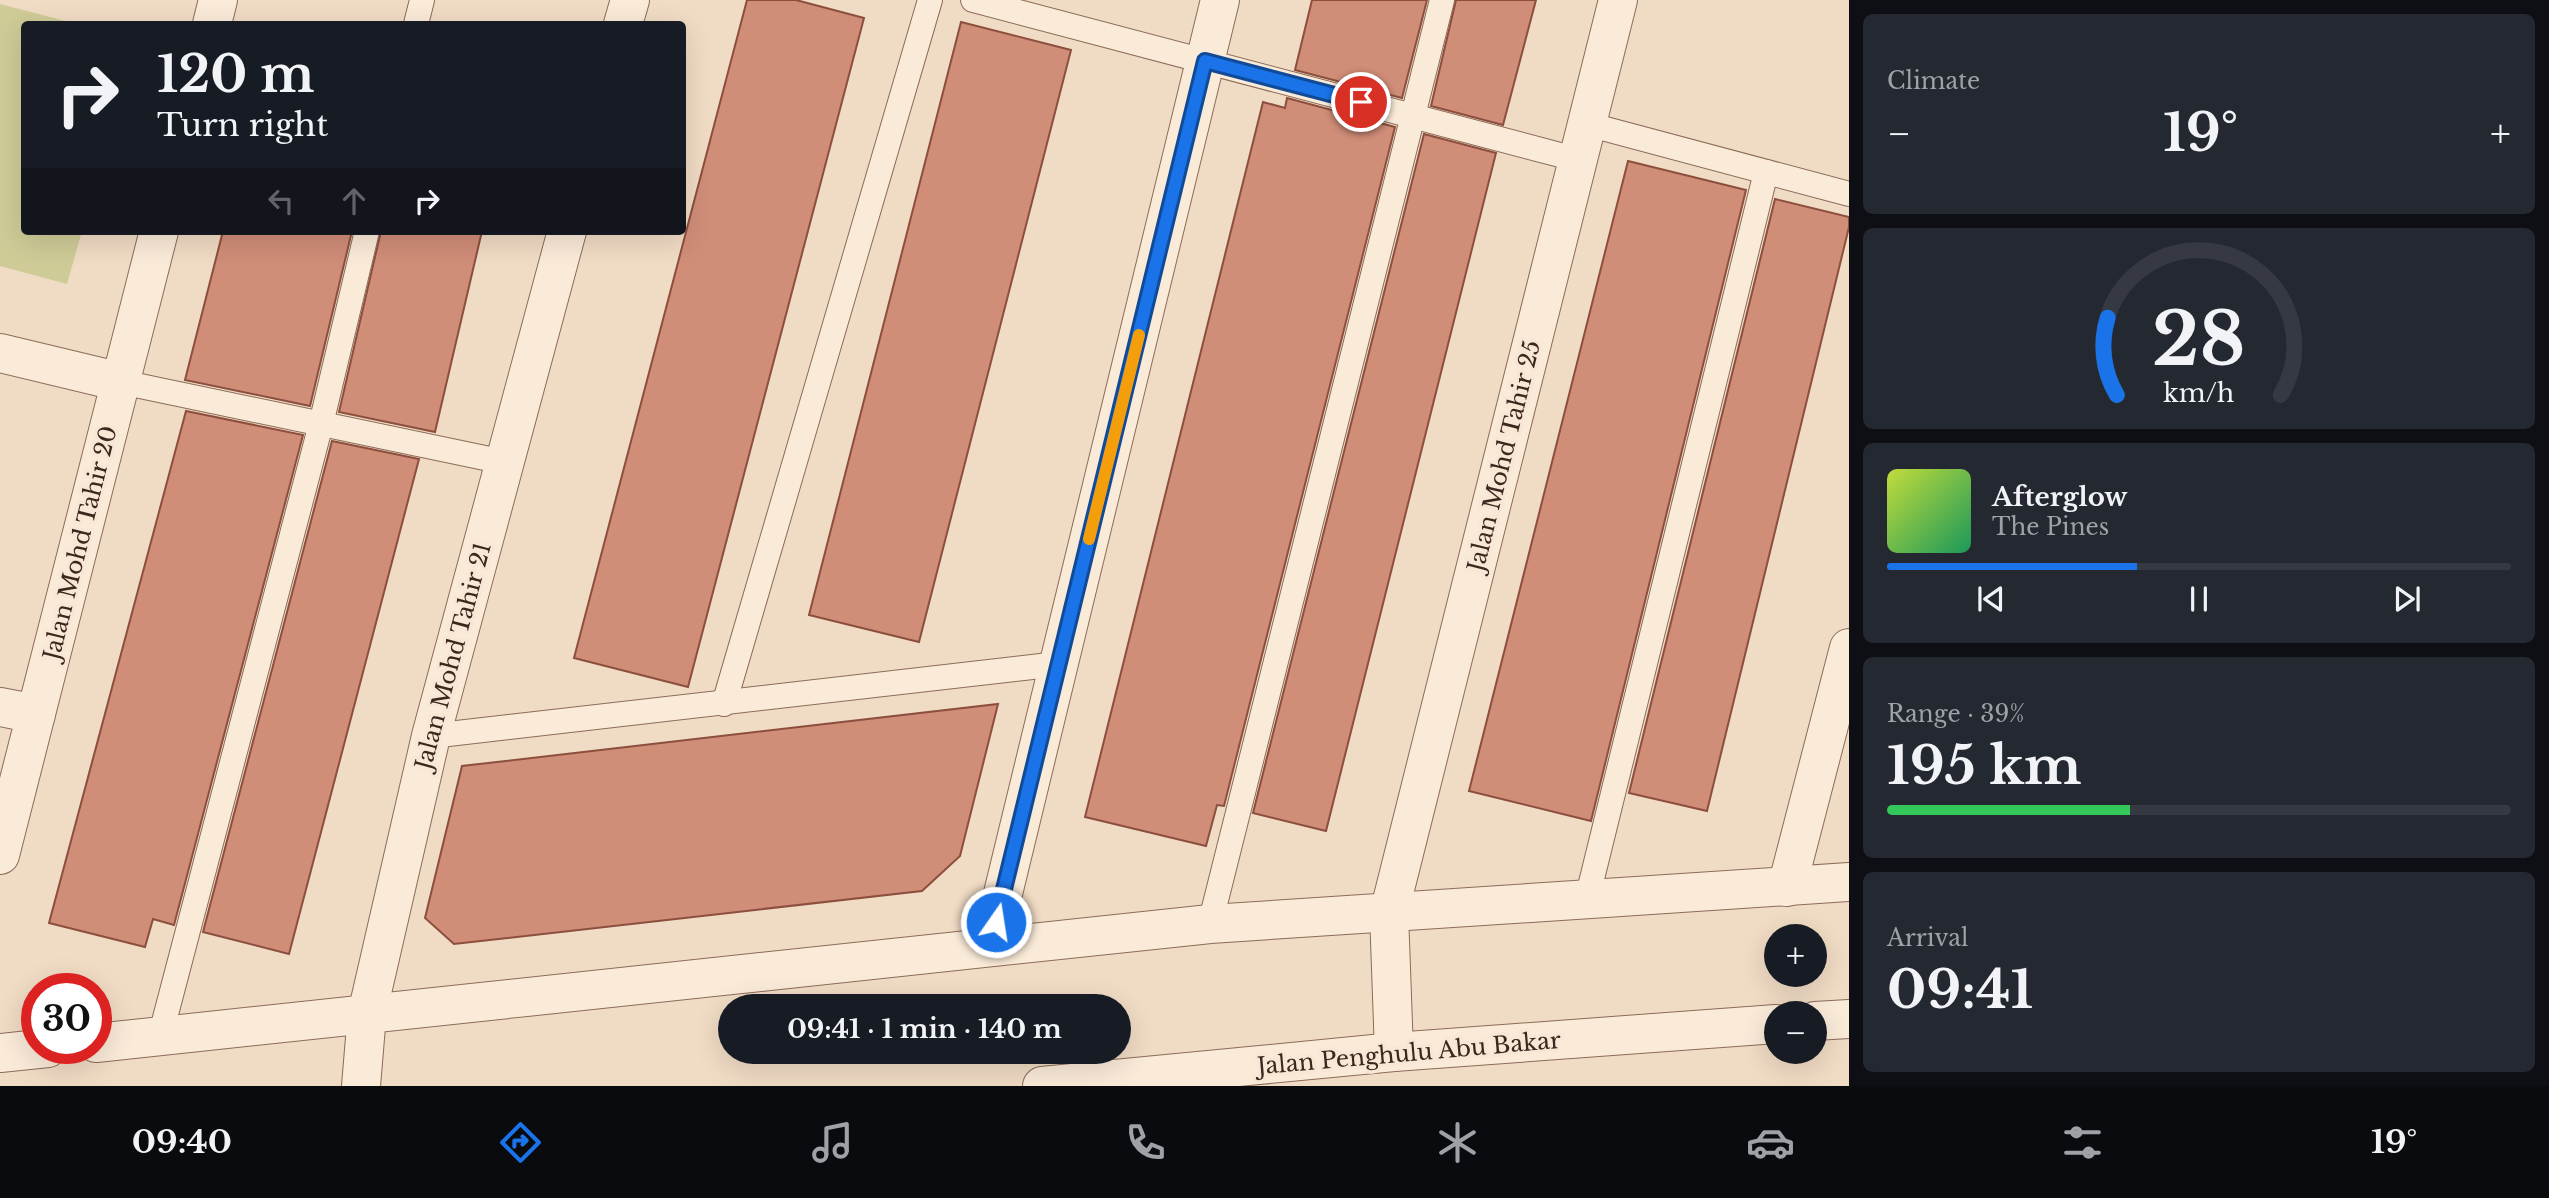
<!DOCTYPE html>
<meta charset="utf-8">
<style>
body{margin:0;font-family:"Libre Baskerville",serif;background:#242831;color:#f1f3f6;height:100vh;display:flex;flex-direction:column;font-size:26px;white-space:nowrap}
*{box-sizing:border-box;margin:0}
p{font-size:23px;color:#9ea1a6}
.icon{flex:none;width:38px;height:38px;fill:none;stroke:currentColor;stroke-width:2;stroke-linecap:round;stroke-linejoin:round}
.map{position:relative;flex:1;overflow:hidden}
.details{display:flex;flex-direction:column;gap:14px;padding:14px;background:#0d0f14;width:700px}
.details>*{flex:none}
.guide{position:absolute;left:21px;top:21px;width:665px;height:214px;border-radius:7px;box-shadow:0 7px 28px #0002;background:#171b24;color:#f1f3f6;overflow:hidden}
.fabs{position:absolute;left:1764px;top:924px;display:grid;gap:14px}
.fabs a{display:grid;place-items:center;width:63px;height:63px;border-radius:50%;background:#171b24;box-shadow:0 7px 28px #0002;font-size:35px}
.speed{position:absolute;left:21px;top:973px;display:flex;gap:14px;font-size:35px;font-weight:700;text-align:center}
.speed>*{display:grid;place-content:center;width:91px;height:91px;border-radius:50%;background:#171b24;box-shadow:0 7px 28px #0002;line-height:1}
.speed .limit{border:10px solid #d22;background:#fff;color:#111}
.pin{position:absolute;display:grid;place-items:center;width:60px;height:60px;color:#fff;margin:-30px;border:4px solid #fff;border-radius:50%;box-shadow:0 2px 7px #0007}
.me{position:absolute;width:77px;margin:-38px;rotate:13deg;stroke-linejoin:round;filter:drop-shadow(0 0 5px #0008)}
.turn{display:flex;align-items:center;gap:24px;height:147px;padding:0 21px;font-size:32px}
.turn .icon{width:91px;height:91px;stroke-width:2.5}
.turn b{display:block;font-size:49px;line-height:60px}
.lanes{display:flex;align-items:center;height:66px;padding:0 21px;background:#0003;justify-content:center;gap:35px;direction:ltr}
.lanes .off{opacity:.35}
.big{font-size:52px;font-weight:700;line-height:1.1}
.details .card{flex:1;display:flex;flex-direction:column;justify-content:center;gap:10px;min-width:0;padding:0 24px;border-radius:10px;background:#242831}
.details .dial{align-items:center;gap:0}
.dial svg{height:182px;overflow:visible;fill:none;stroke:#363941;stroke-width:7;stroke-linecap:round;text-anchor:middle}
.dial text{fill:#f1f3f6;stroke:none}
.song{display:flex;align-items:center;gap:21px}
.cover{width:84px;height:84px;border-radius:10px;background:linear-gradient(135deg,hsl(70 70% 55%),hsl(150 70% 35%))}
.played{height:7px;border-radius:4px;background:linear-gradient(90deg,#1a73e8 40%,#363941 40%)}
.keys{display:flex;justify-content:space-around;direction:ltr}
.heat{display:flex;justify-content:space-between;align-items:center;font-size:38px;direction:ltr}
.charge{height:10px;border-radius:5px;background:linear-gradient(90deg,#34c759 39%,#363941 0)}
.trip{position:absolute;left:718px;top:994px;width:413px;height:70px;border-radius:35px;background:#171b24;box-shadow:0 7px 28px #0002;font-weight:700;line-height:70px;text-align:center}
.tab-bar{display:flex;height:112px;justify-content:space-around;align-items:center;background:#090b0e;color:#9ea1a6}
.tab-bar .icon{width:49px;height:49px}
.tab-bar .active{color:#1a73e8}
.tab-bar b{font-size:32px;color:#f1f3f6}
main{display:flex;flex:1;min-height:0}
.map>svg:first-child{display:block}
.green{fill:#cfcb97}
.building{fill:#d08d78;stroke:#8c4f3e;stroke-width:2}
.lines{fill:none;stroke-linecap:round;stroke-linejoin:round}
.lane-casing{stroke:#8c6b59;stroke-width:26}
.street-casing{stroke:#8c6b59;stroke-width:40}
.lane{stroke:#faead8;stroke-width:24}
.street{stroke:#faead8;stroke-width:38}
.route-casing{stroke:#114b97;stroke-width:18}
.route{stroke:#1a73e8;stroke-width:12}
.slow{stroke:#f59e0b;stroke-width:12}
.labels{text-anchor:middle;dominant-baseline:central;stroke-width:7;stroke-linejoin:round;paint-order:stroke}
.street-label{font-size:23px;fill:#3b271e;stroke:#f7e7d4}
</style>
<main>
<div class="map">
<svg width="1849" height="1086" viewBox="0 0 1849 1086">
<rect width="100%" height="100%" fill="#f0dbc4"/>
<!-- green -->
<path class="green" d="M 0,4 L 77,24 L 24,24 L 24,231 L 82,231 L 67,284 L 0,266 Z"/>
<!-- building -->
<g class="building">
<path d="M 747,0 L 796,0 L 864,18 L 688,687 L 574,658 Z"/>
<path d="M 1312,0 L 1427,0 L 1402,98 L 1295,70 Z"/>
<path d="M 1456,0 L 1536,0 L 1503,125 L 1431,106 Z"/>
<path d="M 961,22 L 1071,50 L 919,642 L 809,615 Z"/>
<path d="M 1287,98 L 1395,127 L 1224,806 L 1217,805 L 1206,846 L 1085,817 L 1263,102 L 1285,108 Z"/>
<path d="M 1424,134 L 1496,153 L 1326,831 L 1253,813 Z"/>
<path d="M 1628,161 L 1746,190 L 1591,821 L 1469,791 Z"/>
<path d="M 1775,199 L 1849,217 L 1849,227 L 1707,811 L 1629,793 Z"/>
<path d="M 223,231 L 352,231 L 310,406 L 185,380 Z"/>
<path d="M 381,231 L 482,231 L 435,432 L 339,412 Z"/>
<path d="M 186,411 L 303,435 L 174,925 L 153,919 L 145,947 L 49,923 Z"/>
<path d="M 332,441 L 419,459 L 289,954 L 203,932 Z"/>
<path d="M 998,704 L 960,856 L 922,891 L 454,944 L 425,918 L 462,766 Z"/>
</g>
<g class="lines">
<defs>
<g id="lane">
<path d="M 973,0 L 1579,160"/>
<path d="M 416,24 L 422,0"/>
<path d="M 1587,124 L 1849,194"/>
<path d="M 121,382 L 504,462"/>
<path d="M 724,704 L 930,0"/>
<path d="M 431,736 L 1058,664"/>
<path d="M 1587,899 L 1766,172"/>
<path d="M 1210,924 L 1442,0"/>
<path d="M 160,1037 L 321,424 L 367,231"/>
</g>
<g id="street">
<path d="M 212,24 L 218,0"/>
<path d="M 623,24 L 630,0"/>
<path d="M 0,353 L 121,382"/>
<path d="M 0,707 L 36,714"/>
<path d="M 0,855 L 159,231"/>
<path d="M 1787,887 L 1849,648"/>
<path d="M 990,947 L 1220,0"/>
<path d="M 1815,1021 L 1849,1019"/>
<path d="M 96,1043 L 1210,924 L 1849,882"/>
<path d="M 1394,1052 L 1389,913 L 1618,0"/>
<path d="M 0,1053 L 48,1048"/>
<path d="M 361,1086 L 367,1014 L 431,736 L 567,231"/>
<path d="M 1042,1086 L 1394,1052 L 1776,1024"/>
</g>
</defs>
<!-- lane casing -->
<use href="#lane" class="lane-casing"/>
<!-- street casing -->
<use href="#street" class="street-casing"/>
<!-- lane -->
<use href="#lane" class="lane"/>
<!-- street -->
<use href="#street" class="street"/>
</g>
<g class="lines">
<defs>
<path id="route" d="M 996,922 L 1205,61 L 1361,102"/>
</defs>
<!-- route casing -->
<use href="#route" class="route-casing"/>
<!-- route -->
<use href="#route" class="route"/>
<!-- slow -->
<path class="slow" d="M 1089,539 L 1139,335"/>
</g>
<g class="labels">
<!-- street labels -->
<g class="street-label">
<text transform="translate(1504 456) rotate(-76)">Jalan Mohd Tahir 25</text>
<text transform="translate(80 543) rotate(-76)">Jalan Mohd Tahir 20</text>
<text transform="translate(453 656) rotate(-75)">Jalan Mohd Tahir 21</text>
<text transform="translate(1409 1053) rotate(-5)">Jalan Penghulu Abu Bakar</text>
</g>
</g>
</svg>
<div class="fabs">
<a>+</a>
<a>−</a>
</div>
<div class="speed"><div class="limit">30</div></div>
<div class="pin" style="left:1361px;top:102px;background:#d93025"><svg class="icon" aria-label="arrive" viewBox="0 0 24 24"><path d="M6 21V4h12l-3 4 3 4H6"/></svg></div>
<svg class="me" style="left:996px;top:922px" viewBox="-20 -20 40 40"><circle r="17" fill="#1a73e8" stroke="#fff" stroke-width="3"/><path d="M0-11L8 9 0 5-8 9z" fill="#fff"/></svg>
<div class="trip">09:41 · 1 min · 140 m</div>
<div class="guide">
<div class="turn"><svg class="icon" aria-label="right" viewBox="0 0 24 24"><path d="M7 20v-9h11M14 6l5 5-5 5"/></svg><div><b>120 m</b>Turn right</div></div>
<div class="lanes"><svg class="icon off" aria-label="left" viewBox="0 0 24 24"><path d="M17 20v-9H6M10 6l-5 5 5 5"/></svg><svg class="icon off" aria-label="ahead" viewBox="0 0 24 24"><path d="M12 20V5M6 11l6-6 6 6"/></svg><svg class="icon" aria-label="right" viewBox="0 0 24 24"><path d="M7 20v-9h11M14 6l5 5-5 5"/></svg></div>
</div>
</div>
<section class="details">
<div class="card"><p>Climate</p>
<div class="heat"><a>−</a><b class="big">19°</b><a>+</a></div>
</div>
<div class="card dial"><svg viewBox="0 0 100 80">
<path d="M14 69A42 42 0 1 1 86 69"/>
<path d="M14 69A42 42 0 0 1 10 35" stroke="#1a73e8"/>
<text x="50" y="56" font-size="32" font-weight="700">28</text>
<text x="50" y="72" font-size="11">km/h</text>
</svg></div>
<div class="card">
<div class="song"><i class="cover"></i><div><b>Afterglow</b><p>The Pines</p></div></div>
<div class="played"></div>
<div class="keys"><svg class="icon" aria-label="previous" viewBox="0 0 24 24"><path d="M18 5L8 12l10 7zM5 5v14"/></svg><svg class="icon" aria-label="pause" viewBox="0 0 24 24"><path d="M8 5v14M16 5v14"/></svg><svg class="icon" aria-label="next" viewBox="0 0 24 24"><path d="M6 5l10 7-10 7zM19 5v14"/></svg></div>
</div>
<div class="card"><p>Range · 39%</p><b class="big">195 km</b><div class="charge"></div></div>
<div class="card"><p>Arrival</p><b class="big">09:41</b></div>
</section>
</main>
<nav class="tab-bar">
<b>09:40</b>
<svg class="icon active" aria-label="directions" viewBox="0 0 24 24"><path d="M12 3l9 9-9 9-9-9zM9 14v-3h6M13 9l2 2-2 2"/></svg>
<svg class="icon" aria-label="music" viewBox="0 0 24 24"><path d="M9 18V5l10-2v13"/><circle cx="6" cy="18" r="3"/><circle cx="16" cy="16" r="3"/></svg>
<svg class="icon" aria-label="phone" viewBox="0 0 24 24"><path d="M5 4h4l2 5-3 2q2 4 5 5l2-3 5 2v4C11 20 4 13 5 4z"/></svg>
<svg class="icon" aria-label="climate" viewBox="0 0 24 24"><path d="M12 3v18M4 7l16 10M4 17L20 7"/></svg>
<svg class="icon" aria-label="car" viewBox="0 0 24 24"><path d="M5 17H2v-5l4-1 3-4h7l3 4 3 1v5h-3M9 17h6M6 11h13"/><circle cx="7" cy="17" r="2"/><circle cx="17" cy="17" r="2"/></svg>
<svg class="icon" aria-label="filters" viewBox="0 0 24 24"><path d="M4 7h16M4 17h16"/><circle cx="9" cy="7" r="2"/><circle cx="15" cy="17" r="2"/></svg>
<b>19°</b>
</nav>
